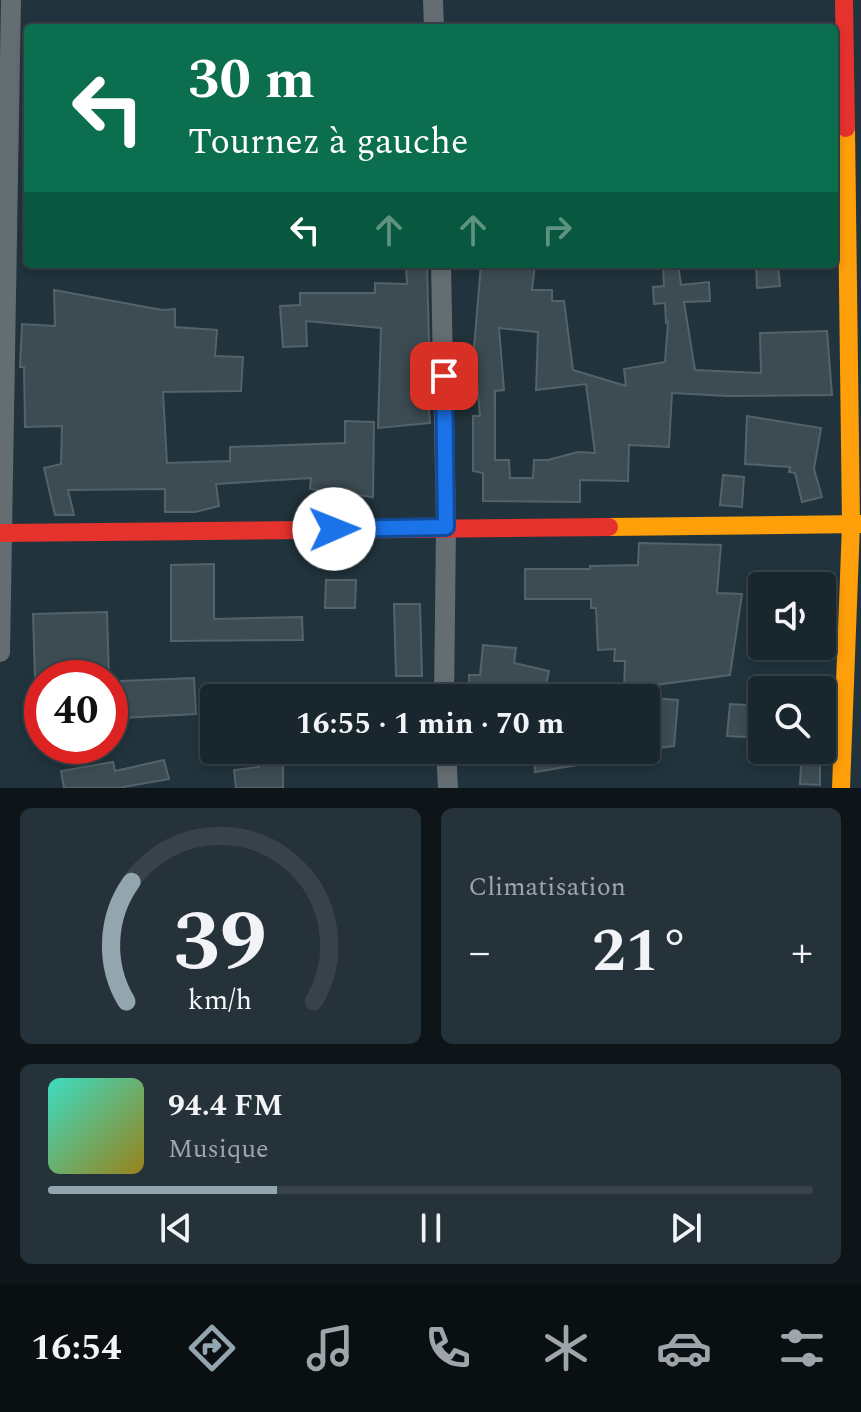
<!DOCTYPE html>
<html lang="fr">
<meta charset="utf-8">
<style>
body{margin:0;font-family:Spectral,serif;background:#263239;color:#f1f3f6;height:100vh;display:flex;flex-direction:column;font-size:30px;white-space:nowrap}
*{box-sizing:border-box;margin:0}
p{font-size:26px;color:#9fa5aa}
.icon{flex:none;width:44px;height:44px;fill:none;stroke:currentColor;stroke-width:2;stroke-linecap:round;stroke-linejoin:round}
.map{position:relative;height:788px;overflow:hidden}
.panel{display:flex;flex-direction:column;gap:20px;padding:20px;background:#0e1519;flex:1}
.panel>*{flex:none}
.top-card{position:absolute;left:24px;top:24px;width:814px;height:244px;border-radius:8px;box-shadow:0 4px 12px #0003,0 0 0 2px #374349;background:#0b6e4f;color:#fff;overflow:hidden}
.controls{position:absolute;left:748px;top:572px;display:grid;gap:16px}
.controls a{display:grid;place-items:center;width:88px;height:88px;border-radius:8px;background:#19262d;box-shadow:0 4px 12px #0003,0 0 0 2px #374349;font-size:40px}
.speed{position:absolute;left:24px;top:660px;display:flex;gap:16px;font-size:40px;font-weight:700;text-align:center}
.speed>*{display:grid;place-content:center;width:104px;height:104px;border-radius:50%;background:#19262d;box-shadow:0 4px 12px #0003,0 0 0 2px #374349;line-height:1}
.speed .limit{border:12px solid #d22;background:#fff;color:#111}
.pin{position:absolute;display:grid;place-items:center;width:68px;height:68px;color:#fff;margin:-34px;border-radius:16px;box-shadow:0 4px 12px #0006}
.me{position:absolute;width:88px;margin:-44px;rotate:89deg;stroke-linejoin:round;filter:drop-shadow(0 0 6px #0008)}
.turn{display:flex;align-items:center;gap:28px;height:168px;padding:0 32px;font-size:36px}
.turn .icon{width:104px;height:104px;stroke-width:2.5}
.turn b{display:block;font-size:56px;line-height:68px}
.lanes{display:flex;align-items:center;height:76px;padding:0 32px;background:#0003;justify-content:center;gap:40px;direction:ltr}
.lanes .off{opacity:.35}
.big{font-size:60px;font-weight:700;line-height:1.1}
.panel .widget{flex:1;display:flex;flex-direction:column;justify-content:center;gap:12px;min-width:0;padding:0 28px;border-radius:12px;background:#263239}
.panel .dial{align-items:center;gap:0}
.dial svg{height:208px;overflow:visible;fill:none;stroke:#374349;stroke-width:7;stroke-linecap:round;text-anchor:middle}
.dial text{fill:#f1f3f6;stroke:none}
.song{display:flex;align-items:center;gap:24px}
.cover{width:96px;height:96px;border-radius:12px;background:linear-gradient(135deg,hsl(170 70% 55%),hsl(50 70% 35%))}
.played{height:8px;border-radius:4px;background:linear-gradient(90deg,#93a5ae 30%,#374349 30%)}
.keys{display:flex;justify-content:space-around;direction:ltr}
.heat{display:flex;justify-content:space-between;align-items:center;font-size:44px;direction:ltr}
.panel .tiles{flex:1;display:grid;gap:20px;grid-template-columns:1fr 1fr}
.widget:last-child{grid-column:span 2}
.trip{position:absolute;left:200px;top:684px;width:460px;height:80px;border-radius:8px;background:#19262d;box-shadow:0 4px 12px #0003,0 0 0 2px #374349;font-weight:700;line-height:80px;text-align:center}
.tabs{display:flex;height:128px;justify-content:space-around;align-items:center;background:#0a0f12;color:#9fa5aa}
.tabs .icon{width:56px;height:56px}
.tabs .on{color:#93a5ae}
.tabs b{font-size:36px;color:#f1f3f6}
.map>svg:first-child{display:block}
.building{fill:#3d4c53;stroke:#54626a;stroke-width:2;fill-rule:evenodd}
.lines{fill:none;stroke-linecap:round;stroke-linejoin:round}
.street{stroke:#646e72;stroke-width:20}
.slow{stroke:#ff9f0a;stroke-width:18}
.jam{stroke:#e5322d;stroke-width:18}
.route-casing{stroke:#114b97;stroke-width:20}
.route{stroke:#1a73e8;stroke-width:14}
</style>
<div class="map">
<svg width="861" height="788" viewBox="0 0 861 788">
<rect width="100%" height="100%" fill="#21333c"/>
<!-- building -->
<g class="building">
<path d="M 406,264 L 427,264 L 430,385 L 427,385 L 430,423 L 378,428 L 381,328 L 306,321 L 307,346 L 283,347 L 280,306 L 300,305 L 300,293 L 375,293 L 375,283 L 407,284 Z"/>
<path d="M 481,264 L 535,264 L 532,290 L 552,290 L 552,301 L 564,301 L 573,370 L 626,386 L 624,369 L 665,362 L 668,322 L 666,323 L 665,303 L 654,304 L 653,287 L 664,286 L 663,264 L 678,264 L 681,285 L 709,282 L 710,301 L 684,302 L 695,370 L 761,373 L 760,333 L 827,331 L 832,395 L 728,396 L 672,393 L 669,447 L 629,445 L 628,481 L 580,480 L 580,502 L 483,501 L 483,473 L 473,471 L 473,416 L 480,416 L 474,348 ZM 499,328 L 538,332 L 536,390 L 586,384 L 595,453 L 578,452 L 548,460 L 534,460 L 533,478 L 510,478 L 509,460 L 495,460 L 495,391 L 504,390 Z"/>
<path d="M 756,264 L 778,264 L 780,286 L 757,288 Z"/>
<path d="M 54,290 L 162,310 L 175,309 L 175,327 L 217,330 L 215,356 L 243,357 L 241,391 L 163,392 L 167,463 L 230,461 L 230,447 L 345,443 L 345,421 L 374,422 L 373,497 L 310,489 L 311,478 L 216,484 L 219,506 L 195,512 L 165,512 L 165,489 L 68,490 L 74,515 L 55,515 L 44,468 L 61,464 L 62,426 L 25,427 L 24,367 L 20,367 L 22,324 L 55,326 Z"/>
<path d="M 747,416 L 821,428 L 814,469 L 822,497 L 802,502 L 795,473 L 789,472 L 790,467 L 745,464 Z"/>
<path d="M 723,475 L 744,477 L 742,507 L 720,505 Z"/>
<path d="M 639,543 L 721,545 L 717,593 L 742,594 L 730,675 L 624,689 L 625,661 L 614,661 L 615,649 L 598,650 L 596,608 L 591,608 L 591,599 L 525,599 L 525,569 L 590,569 L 590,566 L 638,565 Z"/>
<path d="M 214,564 L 214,619 L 302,617 L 303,640 L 171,641 L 171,565 Z"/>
<path d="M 326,580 L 356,580 L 355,608 L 325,608 Z"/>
<path d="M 394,604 L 420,604 L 422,676 L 396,676 Z"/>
<path d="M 107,612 L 109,678 L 35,678 L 33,614 Z"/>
<path d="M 483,645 L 516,648 L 514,663 L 549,671 L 543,698 L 470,698 L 469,675 L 480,675 Z"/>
<path d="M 194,678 L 196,714 L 123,718 L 121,681 Z"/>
<path d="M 653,698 L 678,700 L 674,746 L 649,749 Z"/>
<path d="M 730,704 L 762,706 L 762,738 L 727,736 Z"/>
<path d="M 260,750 L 283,750 L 283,788 L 236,788 L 234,770 L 259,767 Z"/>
<path d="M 534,750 L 601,750 L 602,761 L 535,772 Z"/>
<path d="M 802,750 L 820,750 L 820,785 L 800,784 Z"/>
<path d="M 164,760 L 169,779 L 118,788 L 64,788 L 61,771 L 113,762 L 115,771 Z"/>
</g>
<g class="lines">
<!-- street -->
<g class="street">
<path d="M 433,0 L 434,28"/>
<path d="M 441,264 L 446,527 L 444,698"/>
<path d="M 0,652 L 11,0"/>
<path d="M 446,750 L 448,788"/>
</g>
<!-- slow -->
<g class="slow">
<path d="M 609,527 L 861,524"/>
<path d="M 841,788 L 851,524 L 846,128"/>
</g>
<!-- jam -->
<g class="jam">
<path d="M 844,0 L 846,128"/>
<path d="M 0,533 L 609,527"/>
</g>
</g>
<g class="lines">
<defs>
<path id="route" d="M 334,529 L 446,527 L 444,376"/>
</defs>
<!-- route casing -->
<use href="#route" class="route-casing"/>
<!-- route -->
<use href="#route" class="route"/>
</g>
</svg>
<div class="controls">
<a><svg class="icon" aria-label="sound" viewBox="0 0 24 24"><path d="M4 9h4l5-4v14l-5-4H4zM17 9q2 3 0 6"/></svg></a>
<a><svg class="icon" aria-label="search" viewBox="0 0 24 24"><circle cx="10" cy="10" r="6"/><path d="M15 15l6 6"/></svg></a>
</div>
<div class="speed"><div class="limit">40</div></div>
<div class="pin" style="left:444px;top:376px;background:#d93025"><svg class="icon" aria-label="arrive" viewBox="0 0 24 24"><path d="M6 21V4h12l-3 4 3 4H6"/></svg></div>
<svg class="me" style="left:334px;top:529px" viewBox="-20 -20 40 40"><circle r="19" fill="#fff"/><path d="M0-13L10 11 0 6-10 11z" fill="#1a73e8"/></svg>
<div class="trip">16:55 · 1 min · 70 m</div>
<div class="top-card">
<div class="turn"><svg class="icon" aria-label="left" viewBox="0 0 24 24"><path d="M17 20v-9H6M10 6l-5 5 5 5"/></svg><div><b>30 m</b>Tournez à gauche</div></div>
<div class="lanes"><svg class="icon" aria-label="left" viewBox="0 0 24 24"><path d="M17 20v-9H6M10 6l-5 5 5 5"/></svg><svg class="icon off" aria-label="ahead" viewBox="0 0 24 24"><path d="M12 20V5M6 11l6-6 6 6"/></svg><svg class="icon off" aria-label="ahead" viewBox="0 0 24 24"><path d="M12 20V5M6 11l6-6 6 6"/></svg><svg class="icon off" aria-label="right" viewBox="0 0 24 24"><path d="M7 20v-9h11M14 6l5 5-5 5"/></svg></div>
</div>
</div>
<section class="panel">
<div class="tiles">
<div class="widget dial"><svg viewBox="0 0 100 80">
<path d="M14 69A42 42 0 1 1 86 69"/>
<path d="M14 69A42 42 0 0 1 16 23" stroke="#93a5ae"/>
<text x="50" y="56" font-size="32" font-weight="700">39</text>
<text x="50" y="72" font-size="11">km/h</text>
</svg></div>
<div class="widget"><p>Climatisation</p>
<div class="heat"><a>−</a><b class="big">21°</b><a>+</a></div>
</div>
<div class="widget">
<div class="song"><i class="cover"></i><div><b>94.4 FM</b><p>Musique</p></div></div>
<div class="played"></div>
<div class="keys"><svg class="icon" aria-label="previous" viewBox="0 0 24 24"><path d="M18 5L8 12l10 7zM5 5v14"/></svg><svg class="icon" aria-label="pause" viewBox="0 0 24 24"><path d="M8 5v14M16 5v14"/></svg><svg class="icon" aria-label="next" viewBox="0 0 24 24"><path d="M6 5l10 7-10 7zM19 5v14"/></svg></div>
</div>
</div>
</section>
<nav class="tabs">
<b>16:54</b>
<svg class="icon on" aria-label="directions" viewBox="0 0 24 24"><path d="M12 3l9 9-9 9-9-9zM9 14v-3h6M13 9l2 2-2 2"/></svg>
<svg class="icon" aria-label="music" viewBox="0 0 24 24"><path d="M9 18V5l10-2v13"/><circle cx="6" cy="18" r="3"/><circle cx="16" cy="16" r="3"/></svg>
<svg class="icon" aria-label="phone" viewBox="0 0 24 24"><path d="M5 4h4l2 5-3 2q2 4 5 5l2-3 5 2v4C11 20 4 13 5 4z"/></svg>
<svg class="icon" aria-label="climate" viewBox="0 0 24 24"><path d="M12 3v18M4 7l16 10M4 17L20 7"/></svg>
<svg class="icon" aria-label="car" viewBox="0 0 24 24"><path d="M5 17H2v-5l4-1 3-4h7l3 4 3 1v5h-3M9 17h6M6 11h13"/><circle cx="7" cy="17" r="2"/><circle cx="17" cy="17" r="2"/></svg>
<svg class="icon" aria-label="filters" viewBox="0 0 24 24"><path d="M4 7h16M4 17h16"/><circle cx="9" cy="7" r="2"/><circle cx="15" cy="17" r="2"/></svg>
</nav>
